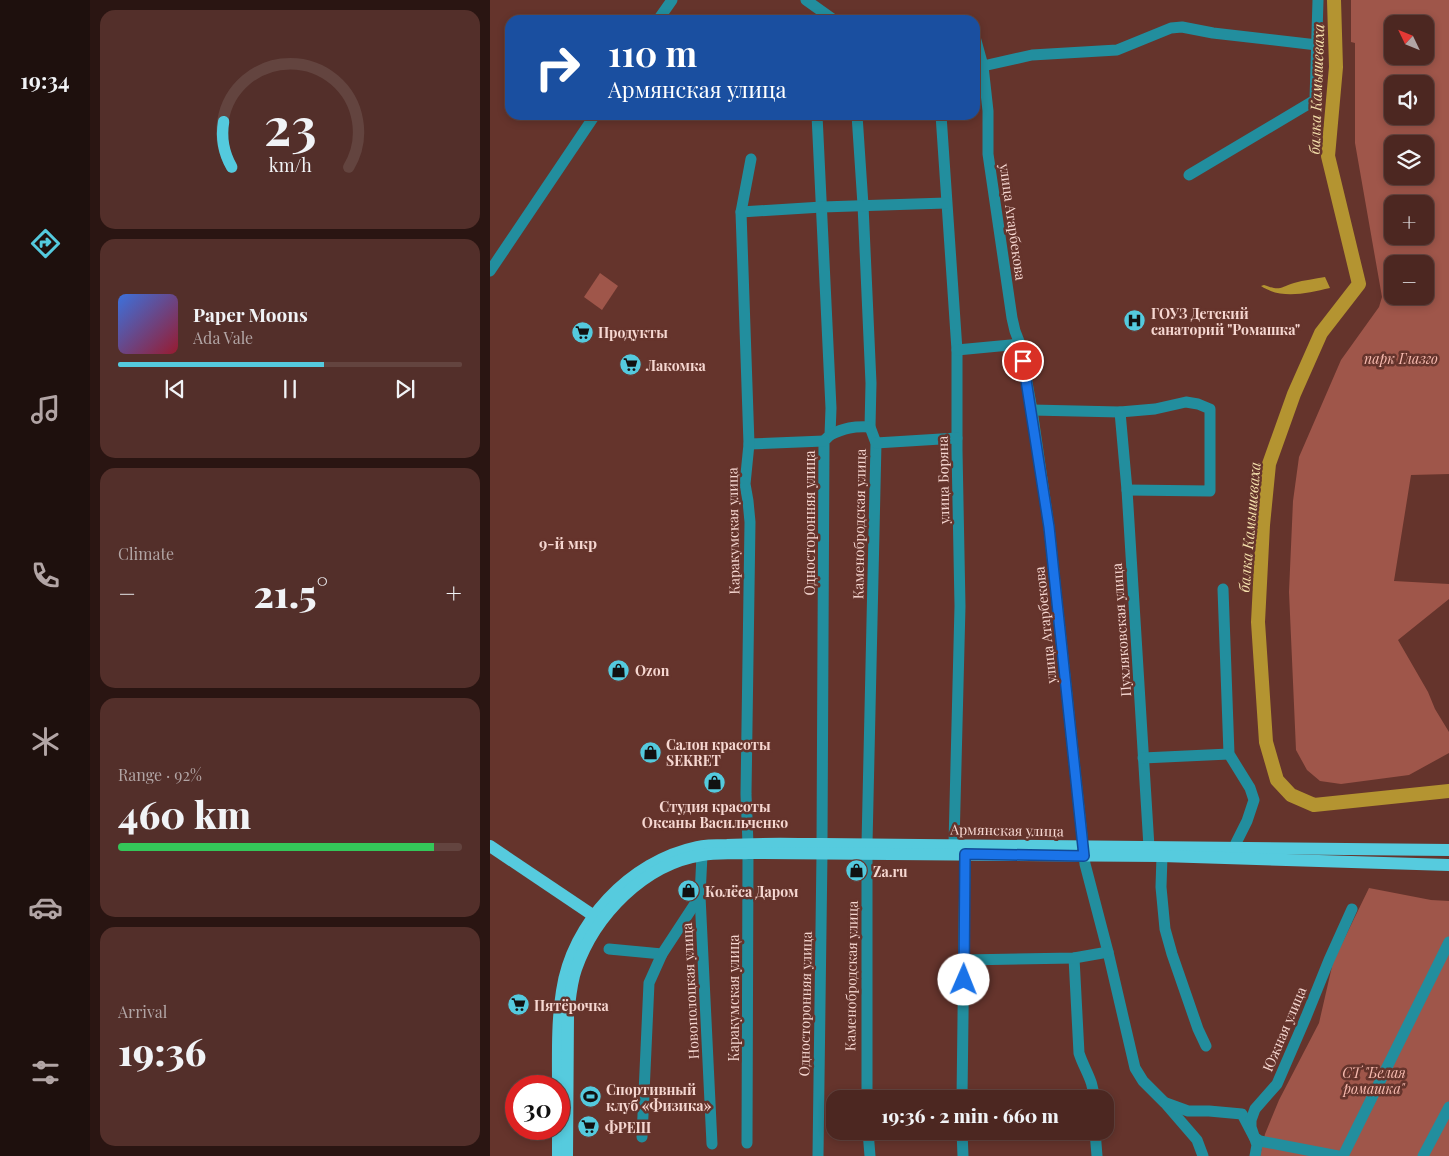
<!DOCTYPE html>
<meta charset="utf-8">
<style>
body{margin:0;font-family:"Playfair Display",serif;background:#532f2a;color:#f1f3f6;height:100vh;display:flex;flex-direction:column;font-size:19px;white-space:nowrap}
*{box-sizing:border-box;margin:0}
p{font-size:16px;color:#b2a5a5}
.icon{flex:none;width:28px;height:28px;fill:none;stroke:currentColor;stroke-width:2;stroke-linecap:round;stroke-linejoin:round}
.map{position:relative;flex:1;overflow:hidden}
.panel{display:flex;flex-direction:column;gap:10px;padding:10px;background:#2a1512;width:400px}
.panel>*{flex:none}
.banner{position:absolute;left:15px;top:15px;width:475px;height:105px;border-radius:15px;box-shadow:0 2px 8px #0003,0 0 0 1px #63443f;background:#1a4fa0;color:#fff;overflow:hidden}
.needle{width:32px;rotate:313deg}
.buttons{position:absolute;left:894px;top:15px;display:grid;gap:10px}
.buttons a{display:grid;place-items:center;width:50px;height:50px;border-radius:10px;background:#4c2721;box-shadow:0 2px 8px #0003,0 0 0 1px #63443f;font-size:25px}
.speed{position:absolute;left:15px;top:1075px;display:flex;gap:10px;font-size:25px;font-weight:700;text-align:center}
.speed>*{display:grid;place-content:center;width:65px;height:65px;border-radius:50%;background:#4c2721;box-shadow:0 2px 8px #0003,0 0 0 1px #63443f;line-height:1}
.speed .limit{border:8px solid #d22;background:#fff;color:#111}
.pin{position:absolute;display:grid;place-items:center;width:42px;height:42px;color:#fff;margin:-21px;border:2px solid #fff;border-radius:50%;box-shadow:0 1px 5px #0007}
.me{position:absolute;width:55px;margin:-28px;rotate:1deg;stroke-linejoin:round;filter:drop-shadow(0 0 4px #0008)}
.turn{display:flex;align-items:center;gap:18px;height:105px;padding:0 20px;font-size:22px}
.turn .icon{width:65px;height:65px;stroke-width:2.5}
.turn b{display:block;font-size:35px;line-height:42px}
.big{font-size:38px;font-weight:800;line-height:1.1}
.panel .widget{flex:1;display:flex;flex-direction:column;justify-content:center;gap:8px;min-width:0;padding:0 18px;border-radius:15px;background:#532f2a}
.panel .dial{align-items:center;gap:0}
.dial svg{height:130px;overflow:visible;fill:none;stroke:#63443f;stroke-width:7;stroke-linecap:round;text-anchor:middle}
.dial text{fill:#f1f3f6;stroke:none}
.song{display:flex;align-items:center;gap:15px}
.cover{width:60px;height:60px;border-radius:8px;background:linear-gradient(135deg,hsl(220 70% 55%),hsl(350 70% 35%))}
.played{height:5px;border-radius:2px;background:linear-gradient(90deg,#54cade 60%,#63443f 60%)}
.keys{display:flex;justify-content:space-around;direction:ltr}
.heat{display:flex;justify-content:space-between;align-items:center;font-size:28px;direction:ltr}
.charge{height:8px;border-radius:4px;background:linear-gradient(90deg,#34c759 92%,#63443f 0)}
.trip{position:absolute;left:336px;top:1090px;width:288px;height:50px;border-radius:15px;background:#4c2721;box-shadow:0 2px 8px #0003,0 0 0 1px #63443f;font-weight:800;line-height:50px;text-align:center}
main{display:flex;flex:1;min-height:0}
.menu{display:flex;flex-direction:column;width:90px;justify-content:space-around;align-items:center;background:#1e100d;color:#b2a5a5}
.menu .icon{width:35px;height:35px}
.menu .active{color:#54cade}
.menu b{font-size:22px;color:#f1f3f6}
.map>svg:first-child{display:block}
.green{fill:#9f564a;fill-rule:evenodd}
.water{fill:#b49431}
.lines{fill:none;stroke-linecap:round;stroke-linejoin:round}
.river{stroke:#b49431;stroke-width:14}
.minor{stroke:#228e9e;stroke-width:11}
.major{stroke:#56cbde;stroke-width:12}
.route-casing{stroke:#114b97;stroke-width:12}
.route{stroke:#1a73e8;stroke-width:9}
.labels{text-anchor:middle;dominant-baseline:central;stroke-width:5;stroke-linejoin:round;paint-order:stroke}
.street-label{font-size:14px;fill:#f6d7d1;stroke:#65342c}
.poi-label{font-size:14px;font-weight:bold;fill:#f6d7d1;stroke:#65342c;text-anchor:start}
.park-label{font-size:14px;font-style:italic;fill:#f8bbb0;stroke:#65342c}
.water-label{font-size:15px;font-style:italic;fill:#f6e2ad;stroke:#65342c}
.neighbourhood-label{font-size:15px;font-weight:bold;fill:#f6d7d1;stroke:#65342c}
</style>
<main>
<nav class="menu">
<b>19:34</b>
<svg class="icon active" aria-label="directions" viewBox="0 0 24 24"><path d="M12 3l9 9-9 9-9-9zM9 14v-3h6M13 9l2 2-2 2"/></svg>
<svg class="icon" aria-label="music" viewBox="0 0 24 24"><path d="M9 18V5l10-2v13"/><circle cx="6" cy="18" r="3"/><circle cx="16" cy="16" r="3"/></svg>
<svg class="icon" aria-label="phone" viewBox="0 0 24 24"><path d="M5 4h4l2 5-3 2q2 4 5 5l2-3 5 2v4C11 20 4 13 5 4z"/></svg>
<svg class="icon" aria-label="climate" viewBox="0 0 24 24"><path d="M12 3v18M4 7l16 10M4 17L20 7"/></svg>
<svg class="icon" aria-label="car" viewBox="0 0 24 24"><path d="M5 17H2v-5l4-1 3-4h7l3 4 3 1v5h-3M9 17h6M6 11h13"/><circle cx="7" cy="17" r="2"/><circle cx="17" cy="17" r="2"/></svg>
<svg class="icon" aria-label="filters" viewBox="0 0 24 24"><path d="M4 7h16M4 17h16"/><circle cx="9" cy="7" r="2"/><circle cx="15" cy="17" r="2"/></svg>
</nav>
<section class="panel">
<div class="widget dial"><svg viewBox="0 0 100 80">
<path d="M14 69A42 42 0 1 1 86 69"/>
<path d="M14 69A42 42 0 0 1 9 41" stroke="#54cade"/>
<text x="50" y="56" font-size="32" font-weight="700">23</text>
<text x="50" y="72" font-size="11">km/h</text>
</svg></div>
<div class="widget">
<div class="song"><i class="cover"></i><div><b>Paper Moons</b><p>Ada Vale</p></div></div>
<div class="played"></div>
<div class="keys"><svg class="icon" aria-label="previous" viewBox="0 0 24 24"><path d="M18 5L8 12l10 7zM5 5v14"/></svg><svg class="icon" aria-label="pause" viewBox="0 0 24 24"><path d="M8 5v14M16 5v14"/></svg><svg class="icon" aria-label="next" viewBox="0 0 24 24"><path d="M6 5l10 7-10 7zM19 5v14"/></svg></div>
</div>
<div class="widget"><p>Climate</p>
<div class="heat"><a>−</a><b class="big">21.5°</b><a>+</a></div>
</div>
<div class="widget"><p>Range · 92%</p><b class="big">460 km</b><div class="charge"></div></div>
<div class="widget"><p>Arrival</p><b class="big">19:36</b></div>
</section>
<div class="map">
<svg width="959" height="1156" viewBox="0 0 959 1156">
<rect width="100%" height="100%" fill="#65342c"/>
<!-- green -->
<g class="green">
<path d="M 861,0 L 959,0 L 959,474 L 921,475 L 904,581 L 959,584 L 959,599 L 908,640 L 938,692 L 945,709 L 959,732 L 959,753 L 919,775 L 851,784 L 830,781 L 817,770 L 806,750 L 799,592 L 803,501 L 809,457 L 851,360 L 889,307 L 892,297 L 865,143 L 865,43 L 861,42 ZM 902,24 L 935,24 L 935,56 L 902,56 ZM 902,84 L 935,84 L 935,116 L 902,116 ZM 902,144 L 935,144 L 935,176 L 902,176 ZM 902,204 L 935,204 L 935,236 L 902,236 ZM 902,264 L 935,264 L 935,296 L 902,296 Z"/>
<path d="M 110,273 L 128,286 L 112,310 L 94,297 Z"/>
<path d="M 879,888 L 941,900 L 959,901 L 959,1156 L 770,1156 L 775,1134 L 789,1100 L 829,1023 L 843,962 Z"/>
</g>
<!-- water -->
<path class="water" d="M 835,277 L 840,288 C 817,293 792,300 771,286 L 774,285 C 790,291 789,288 804,283 C 814,280 825,279 835,277 Z"/>
<g class="lines">
<!-- river -->
<path class="river" d="M 844,0 L 846,67 L 838,156 L 869,284 L 831,333 L 804,394 L 779,464 L 773,525 L 768,622 L 776,742 L 787,780 L 801,795 L 824,805 L 959,791"/>
<!-- minor -->
<g class="minor">
<path d="M 316,0 L 344,20"/>
<path d="M 168,20 L 182,0"/>
<path d="M 485,37 L 493,66 L 498,111 L 498,154 L 522,318 L 525,331 L 530,344 L 542,410 L 559,527 L 595,864 L 618,952 L 645,1068 L 653,1081 L 675,1103 L 707,1140 L 713,1156"/>
<path d="M 493,66 L 542,55 L 627,50 L 681,28 L 692,27 L 723,33 L 827,45"/>
<path d="M 327,115 L 341,408 L 340,435 L 334,441 L 332,844"/>
<path d="M 367,115 L 373,205 L 381,383 L 380,427 L 386,443 L 377,844"/>
<path d="M 451,115 L 467,350 L 467,450 L 470,606 L 464,844"/>
<path d="M 699,175 L 825,100 L 828,0"/>
<path d="M 251,212 L 332,207 L 456,203"/>
<path d="M 0,271 L 105,115"/>
<path d="M 467,350 L 530,344"/>
<path d="M 542,410 L 630,412 L 665,409 L 696,402 L 708,404 L 720,409 L 720,491 L 637,490"/>
<path d="M 630,412 L 637,490 L 659,847"/>
<path d="M 340,435 C 354,428 364,426 380,427"/>
<path d="M 386,443 L 467,438"/>
<path d="M 259,444 L 334,441"/>
<path d="M 733,589 L 739,754 L 760,788 L 764,800 L 757,821 L 746,843 L 745,848"/>
<path d="M 653,758 L 739,754"/>
<path d="M 258,844 L 256,794 L 260,522 L 258,501 L 255,484 L 259,444 L 251,212 L 261,159"/>
<path d="M 212,855 L 210,896 L 222,1144"/>
<path d="M 672,856 L 671,887 L 675,929 L 682,954 L 708,1029 L 716,1046"/>
<path d="M 119,949 L 172,954"/>
<path d="M 584,958 L 589,1053 C 594,1069 604,1081 604,1099"/>
<path d="M 474,960 L 584,958 L 618,952"/>
<path d="M 377,1099 L 377,853"/>
<path d="M 472,1099 L 475,854"/>
<path d="M 676,1103 L 698,1111 L 719,1111 L 752,1114 L 764,1137 L 770,1141 L 848,1156"/>
<path d="M 378,1131 L 380,1156"/>
<path d="M 472,1131 L 473,1156"/>
<path d="M 605,1131 L 607,1156"/>
<path d="M 152,1137 L 159,983 L 172,954 L 210,896"/>
<path d="M 257,1143 L 258,853"/>
<path d="M 328,1156 L 332,853"/>
<path d="M 765,1156 L 767,1145 L 761,1127 L 761,1120 L 765,1109 L 787,1084 L 816,1017 L 839,960 L 862,909"/>
<path d="M 853,1156 L 959,942"/>
<path d="M 933,1156 L 959,1107"/>
</g>
<!-- major -->
<g class="major">
<path d="M 0,846 L 110,920"/>
<path d="M 68,1086 C 68,1055 67,1022 72,991 C 82,923 140,861 207,847 C 216,845 227,845 237,845 C 269,843 301,844 332,844 L 959,850"/>
<path d="M 68,1156 L 68,1129"/>
<path d="M 77,1156 L 78,1014 C 80,999 81,983 86,969 C 105,915 154,864 212,855 C 227,852 243,854 258,853 L 672,856 L 959,865"/>
</g>
</g>
<g class="lines">
<defs>
<path id="route" d="M 474,980 L 475,854 L 594,856 L 559,527 L 533,361"/>
</defs>
<!-- route casing -->
<use href="#route" class="route-casing"/>
<!-- route -->
<use href="#route" class="route"/>
</g>
<!-- icons -->
<defs>
<symbol id="hospital-disc" viewBox="-11 -11 22 22"><circle r="9.5" fill="#54cade" stroke="#65342c"/><path d="M-5-5h3v3.5h4V-5h3V5h-3V1.5h-4V5h-3Z" fill="#111"/></symbol>
<symbol id="supermarket-disc" viewBox="-11 -11 22 22"><circle r="9.5" fill="#54cade" stroke="#65342c"/><path d="M-6-5.5h2.5l.6 2H6L4.5 2H-2.5L-4.4-4H-6ZM-1.5 3.2a1.3 1.3 0 1 0 .1 0ZM3 3.2a1.3 1.3 0 1 0 .1 0Z" fill="#111"/></symbol>
<symbol id="shop-disc" viewBox="-11 -11 22 22"><circle r="9.5" fill="#54cade" stroke="#65342c"/><path d="M-5-2.5h2.3a2.7 3.5 0 0 1 5.4 0H5L5.5 6h-11ZM-1.5-2.5h3a1.5 2.3 0 0 0-3 0Z" fill="#111"/></symbol>
<symbol id="stadium-disc" viewBox="-11 -11 22 22"><circle r="9.5" fill="#54cade" stroke="#65342c"/><path d="M0-5a6.5 5 0 1 0 0 10a6.5 5 0 1 0 0-10ZM-3.5-1.8h7v3.6h-7Z" fill="#111"/></symbol>
</defs>
<g fill-rule="evenodd">
<use href="#hospital-disc" x="632" y="308" width="25" height="25"/>
<use href="#supermarket-disc" x="80" y="320" width="25" height="25"/>
<use href="#supermarket-disc" x="128" y="352" width="25" height="25"/>
<use href="#shop-disc" x="116" y="658" width="25" height="25"/>
<use href="#shop-disc" x="148" y="740" width="25" height="25"/>
<use href="#shop-disc" x="212" y="770" width="25" height="25"/>
<use href="#shop-disc" x="354" y="858" width="25" height="25"/>
<use href="#shop-disc" x="186" y="878" width="25" height="25"/>
<use href="#supermarket-disc" x="16" y="992" width="25" height="25"/>
<use href="#stadium-disc" x="88" y="1084" width="25" height="25"/>
<use href="#supermarket-disc" x="86" y="1114" width="25" height="25"/>
</g>
<g class="labels">
<!-- street labels -->
<g class="street-label">
<text transform="translate(523 222) rotate(82)">улица Атарбекова</text>
<text transform="translate(453 480) rotate(-91)">улица Боряна</text>
<text transform="translate(319 523) rotate(-90)">Односторонняя улица</text>
<text transform="translate(369 524) rotate(-89)">Каменобродская улица</text>
<text transform="translate(243 531) rotate(-91)">Каракумская улица</text>
<text transform="translate(555 625) rotate(-96)">улица Атарбекова</text>
<text transform="translate(631 630) rotate(-94)">Пухляковская улица</text>
<text transform="translate(517 830) rotate(1)">Армянская улица</text>
<text transform="translate(361 976) rotate(-89)">Каменобродская улица</text>
<text transform="translate(200 991) rotate(-93)">Новополоцкая улица</text>
<text transform="translate(243 998) rotate(-90)">Каракумская улица</text>
<text transform="translate(315 1004) rotate(-89)">Односторонняя улица</text>
<text transform="translate(794 1029) rotate(-67)">Южная улица</text>
</g>
<!-- poi labels -->
<g class="poi-label">
<text x="661" y="313">ГОУЗ Детский<tspan x="661" dy="16">санаторий "Ромашка"</tspan></text>
<text x="108" y="332">Продукты</text>
<text x="156" y="365">Лакомка</text>
<text x="145" y="670">Ozon</text>
<text x="176" y="744">Салон красоты<tspan x="176" dy="16">SEKRET</tspan></text>
<text x="225" y="806" text-anchor="middle">Студия красоты<tspan x="225" dy="16">Оксаны Васильченко</tspan></text>
<text x="383" y="871">Za.ru</text>
<text x="215" y="891">Колёса Даром</text>
<text x="44" y="1005">Пятёрочка</text>
<text x="116" y="1089">Спортивный<tspan x="116" dy="16">клуб «Физика»</tspan></text>
<text x="115" y="1127">ФРЕШ</text>
</g>
<!-- park labels -->
<g class="park-label">
<text x="911" y="358">парк Глазго</text>
<text x="884" y="1072">СТ "Белая<tspan x="884" dy="16">ромашка"</tspan></text>
</g>
<!-- water labels -->
<g class="water-label">
<text transform="translate(826 89) rotate(-88)">балка Камышеваха</text>
<text transform="translate(759 527) rotate(-85)">балка Камышеваха</text>
</g>
<!-- neighbourhood labels -->
<g class="neighbourhood-label">
<text x="78" y="543">9-й мкр</text>
</g>
</g>
</svg>
<div class="buttons">
<a><svg class="needle" viewBox="-14 -14 28 28"><path d="M0-13l5 13h-10z" fill="#e53935"/><path d="M0 13l5-13h-10z" fill="#b2a5a5"/></svg></a>
<a><svg class="icon" aria-label="sound" viewBox="0 0 24 24"><path d="M4 9h4l5-4v14l-5-4H4zM17 9q2 3 0 6"/></svg></a>
<a><svg class="icon" aria-label="layers" viewBox="0 0 24 24"><path d="M12 4l9 5-9 5-9-5zM3 14l9 5 9-5"/></svg></a>
<a>+</a>
<a>−</a>
</div>
<div class="speed"><div class="limit">30</div></div>
<div class="pin" style="left:533px;top:361px;background:#d93025"><svg class="icon" aria-label="arrive" viewBox="0 0 24 24"><path d="M6 21V4h12l-3 4 3 4H6"/></svg></div>
<svg class="me" style="left:474px;top:980px" viewBox="-20 -20 40 40"><circle r="19" fill="#fff"/><path d="M0-13L10 11 0 6-10 11z" fill="#1a73e8"/></svg>
<div class="trip">19:36 · 2 min · 660 m</div>
<div class="banner">
<div class="turn"><svg class="icon" aria-label="right" viewBox="0 0 24 24"><path d="M7 20v-9h11M14 6l5 5-5 5"/></svg><div><b>110 m</b>Армянская улица</div></div>
</div>
</div>
</main>
